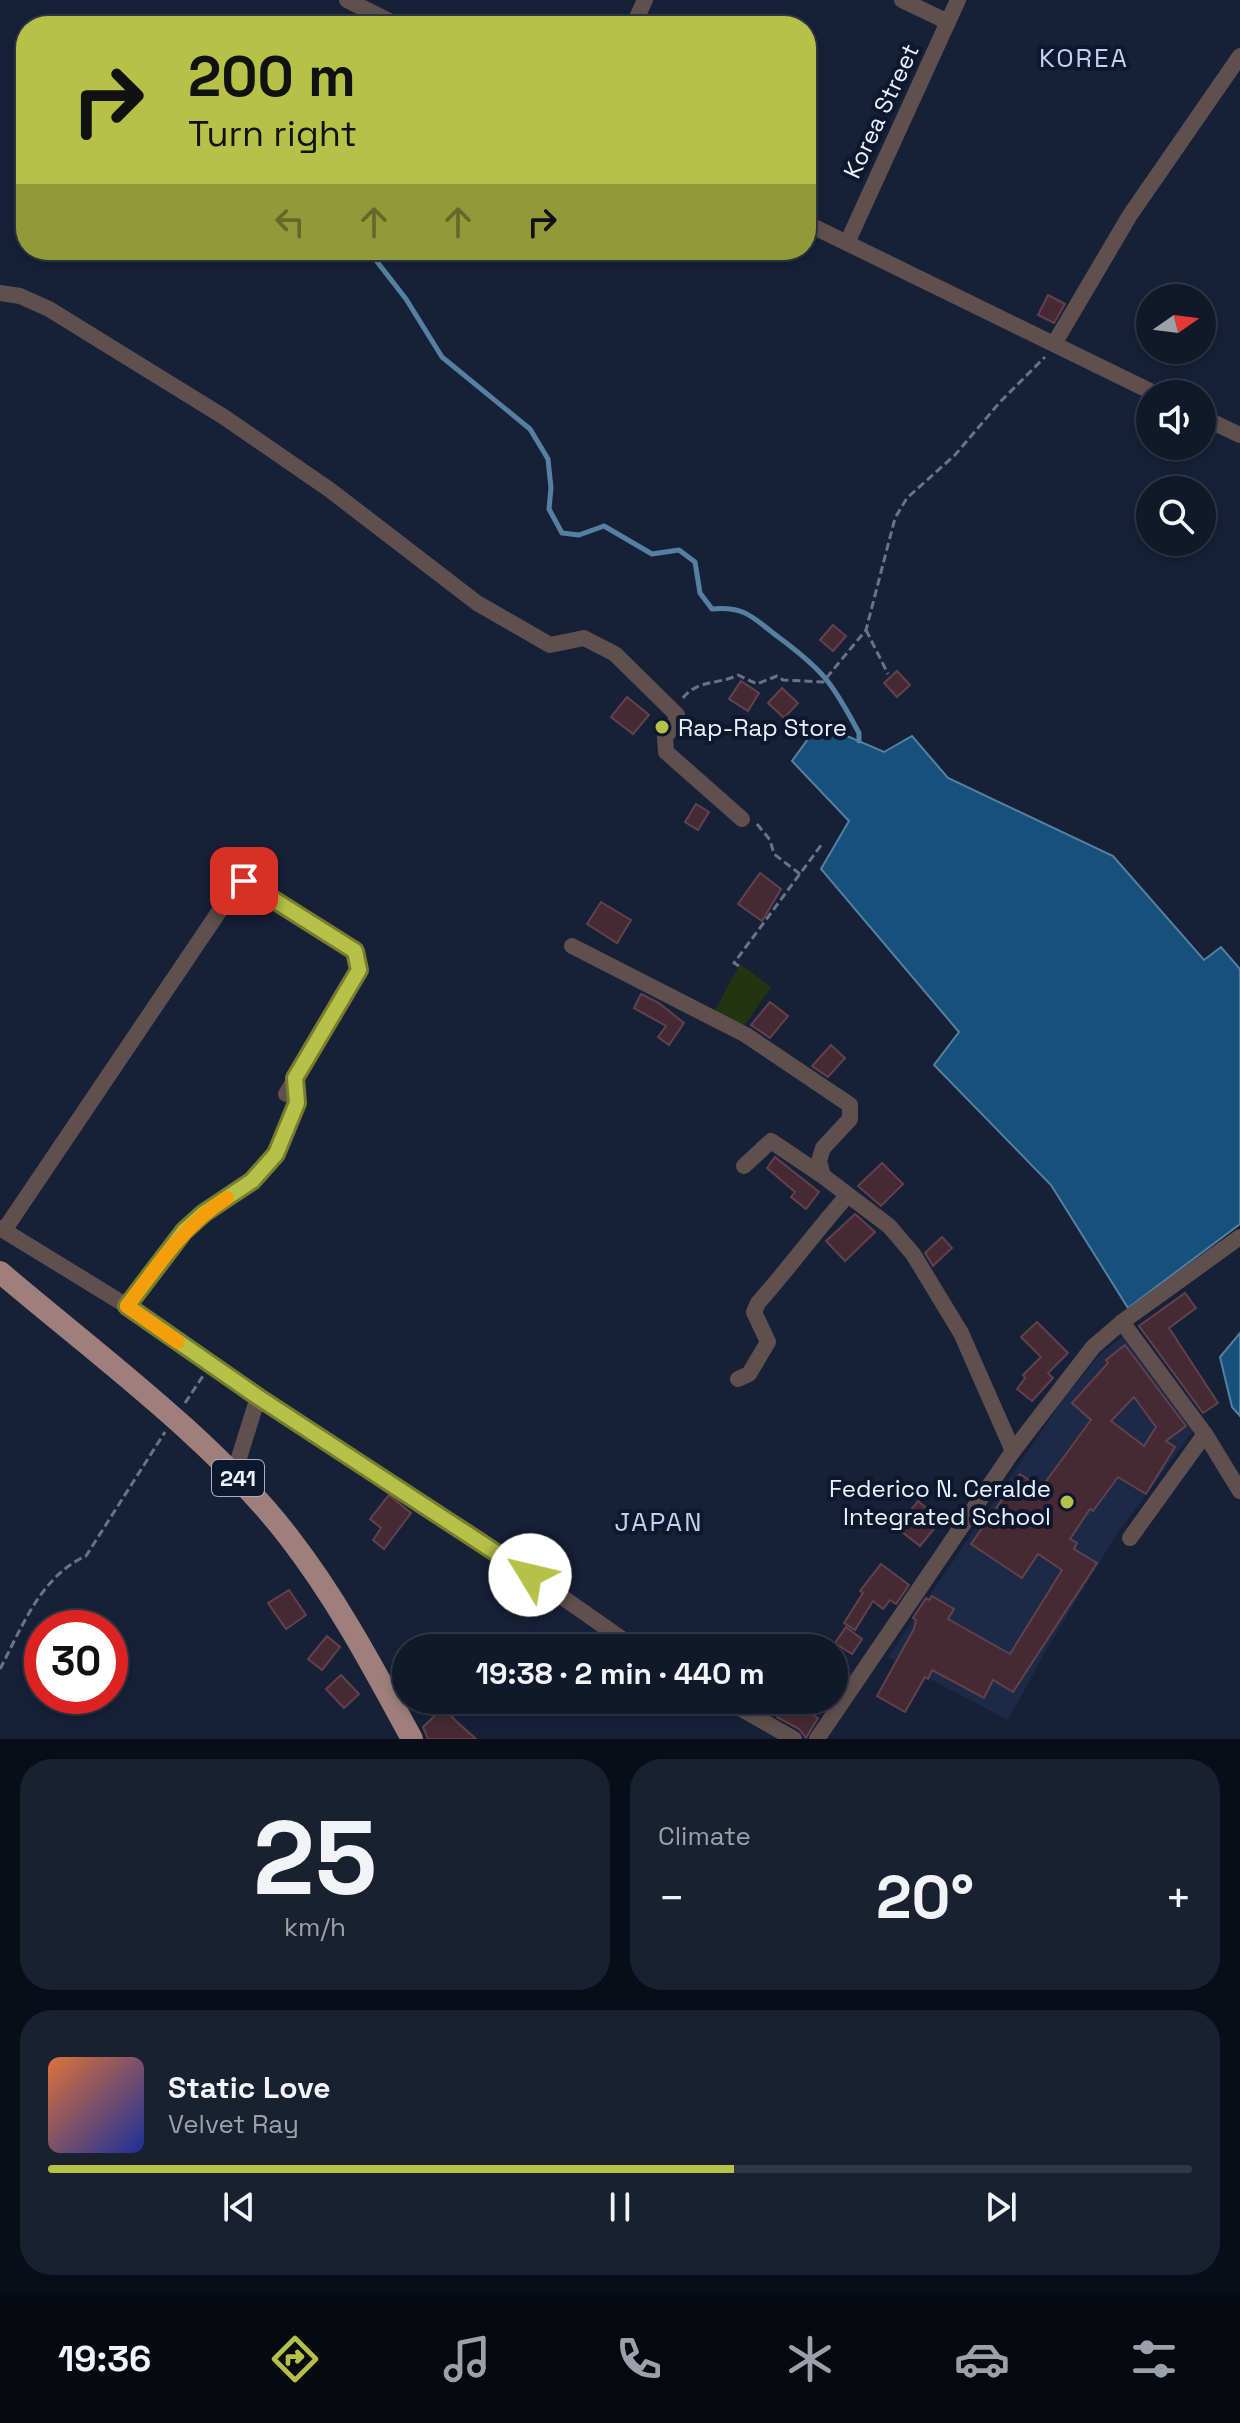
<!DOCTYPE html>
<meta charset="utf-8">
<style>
body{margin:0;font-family:"Space Grotesk",sans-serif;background:#192131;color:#f1f3f6;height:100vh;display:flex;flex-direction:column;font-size:30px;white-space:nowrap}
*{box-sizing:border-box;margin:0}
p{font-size:26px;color:#9ca0a8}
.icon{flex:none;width:44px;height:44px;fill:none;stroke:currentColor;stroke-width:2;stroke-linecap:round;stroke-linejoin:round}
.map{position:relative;height:1739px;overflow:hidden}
.drawer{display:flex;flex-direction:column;gap:20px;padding:20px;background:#090d17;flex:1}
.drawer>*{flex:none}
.banner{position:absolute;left:16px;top:16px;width:800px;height:244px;border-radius:32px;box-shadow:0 4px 12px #0003,0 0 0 2px #303746;background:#b6c148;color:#111;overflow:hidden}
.needle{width:52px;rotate:76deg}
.buttons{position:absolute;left:1136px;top:284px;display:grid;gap:16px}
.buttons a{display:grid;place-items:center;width:80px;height:80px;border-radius:50%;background:#101829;box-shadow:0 4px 12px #0003,0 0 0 2px #303746;font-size:40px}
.speed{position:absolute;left:24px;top:1610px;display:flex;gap:16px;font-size:40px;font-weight:700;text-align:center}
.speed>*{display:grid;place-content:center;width:104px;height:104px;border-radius:50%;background:#101829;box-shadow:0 4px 12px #0003,0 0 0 2px #303746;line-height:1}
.speed .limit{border:12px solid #d22;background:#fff;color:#111}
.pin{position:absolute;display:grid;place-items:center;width:68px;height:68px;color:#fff;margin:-34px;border-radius:16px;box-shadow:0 4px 12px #0006}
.me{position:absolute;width:88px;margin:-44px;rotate:306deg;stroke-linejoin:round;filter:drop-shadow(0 0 6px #0008)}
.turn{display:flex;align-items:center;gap:28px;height:168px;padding:0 40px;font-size:36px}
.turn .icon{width:104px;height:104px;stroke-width:2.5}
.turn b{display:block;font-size:56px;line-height:68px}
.lanes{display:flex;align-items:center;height:76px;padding:0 40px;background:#0003;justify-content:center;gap:40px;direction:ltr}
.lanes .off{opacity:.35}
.big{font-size:60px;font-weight:700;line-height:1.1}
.drawer .widget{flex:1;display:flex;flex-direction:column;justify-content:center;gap:12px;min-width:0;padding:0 28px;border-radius:32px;background:#192131}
.drawer .dial{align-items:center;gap:0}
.dial b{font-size:104px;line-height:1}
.song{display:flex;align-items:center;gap:24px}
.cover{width:96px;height:96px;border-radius:12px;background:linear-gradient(135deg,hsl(20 70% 55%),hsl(230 70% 35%))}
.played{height:8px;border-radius:4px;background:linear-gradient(90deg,#b6c148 60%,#303746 60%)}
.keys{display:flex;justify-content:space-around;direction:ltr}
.heat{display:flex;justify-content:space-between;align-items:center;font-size:44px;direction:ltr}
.drawer .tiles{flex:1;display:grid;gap:20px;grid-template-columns:1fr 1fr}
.widget:last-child{grid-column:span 2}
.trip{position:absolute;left:392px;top:1634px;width:456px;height:80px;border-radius:40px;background:#101829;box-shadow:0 4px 12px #0003,0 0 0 2px #303746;font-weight:700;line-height:80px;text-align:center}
.tab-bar{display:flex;height:128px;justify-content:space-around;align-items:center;background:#060a10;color:#9ca0a8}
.tab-bar .icon{width:56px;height:56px}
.tab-bar .on{color:#b6c148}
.tab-bar b{font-size:36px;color:#f1f3f6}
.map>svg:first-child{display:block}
.built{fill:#1d2a47}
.green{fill:#233510}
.water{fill:#17507a;stroke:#5680a1;stroke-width:2}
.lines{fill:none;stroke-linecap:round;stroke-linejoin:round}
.stream{stroke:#5680a1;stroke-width:5}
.building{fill:#462932;stroke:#61424c;stroke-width:2;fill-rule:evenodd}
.path{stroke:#6a7285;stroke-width:3;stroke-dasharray:8 4;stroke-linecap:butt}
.minor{stroke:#5f504f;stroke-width:16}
.major{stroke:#9e7f7c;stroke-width:22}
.route-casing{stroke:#767d2f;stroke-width:20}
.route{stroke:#b6c148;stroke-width:14}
.slow{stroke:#f59e0b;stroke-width:14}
.poi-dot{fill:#b6c148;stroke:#0d172d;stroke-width:3}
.labels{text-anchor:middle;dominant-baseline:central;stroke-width:8;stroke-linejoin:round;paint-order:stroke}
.shield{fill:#0d172d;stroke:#a8afbf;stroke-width:2}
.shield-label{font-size:22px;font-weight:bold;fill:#eaf0fd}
.street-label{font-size:24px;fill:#eaf0fd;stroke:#0d172d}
.poi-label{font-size:24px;fill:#eaf0fd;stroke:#0d172d;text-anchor:start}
.neighbourhood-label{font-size:26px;letter-spacing:2px;fill:#c2d1f0;stroke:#0d172d}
</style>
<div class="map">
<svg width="1240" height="1739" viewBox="0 0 1240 1739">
<rect width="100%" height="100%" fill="#162037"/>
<!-- built -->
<path class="built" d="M 1124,1335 L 1196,1427 L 1115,1537 L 1048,1647 L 1008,1720 L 888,1657 L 1062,1401 L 1100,1354 Z"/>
<!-- green -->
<path class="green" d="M 740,964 L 771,987 L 737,1036 L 709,1021 Z"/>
<!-- water -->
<g class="water">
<path d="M 819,724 L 884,752 L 912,736 L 948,778 L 1113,856 L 1204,960 L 1221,947 L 1240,969 L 1240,1224 L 1128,1308 L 1051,1185 L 934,1065 L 959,1032 L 821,869 L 849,821 L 792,761 Z"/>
<path d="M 1240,1333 L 1240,1416 L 1232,1407 L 1220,1357 Z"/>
</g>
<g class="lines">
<!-- stream -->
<path class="stream" d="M 368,250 L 406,299 L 442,357 L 530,429 L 548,459 L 551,488 L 549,509 L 562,533 L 579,535 L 604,526 L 652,554 L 679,550 L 695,562 L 700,593 L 712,609 C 745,606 752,617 777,636 C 823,670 832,682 859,733 L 859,741"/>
</g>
<!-- building -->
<g class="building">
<path d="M 1048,295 L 1065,304 L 1054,323 L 1038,315 Z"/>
<path d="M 833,625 L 846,636 L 833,651 L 820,640 Z"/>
<path d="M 897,671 L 910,685 L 897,697 L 884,683 Z"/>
<path d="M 741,681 L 759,693 L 748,711 L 729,699 Z"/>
<path d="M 782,688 L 798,703 L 784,718 L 768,703 Z"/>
<path d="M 627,697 L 649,715 L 633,734 L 611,717 Z"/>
<path d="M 696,804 L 709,812 L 698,830 L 685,822 Z"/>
<path d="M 760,873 L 781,889 L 762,921 L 738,904 Z"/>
<path d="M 601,902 L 631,920 L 617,943 L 587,924 Z"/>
<path d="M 641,994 L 659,1003 L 684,1023 L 669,1045 L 658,1037 L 666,1026 L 634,1008 Z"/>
<path d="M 770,1002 L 788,1016 L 770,1038 L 751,1025 Z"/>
<path d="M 831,1045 L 845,1058 L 828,1077 L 812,1066 Z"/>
<path d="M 775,1157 L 819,1192 L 806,1209 L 791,1197 L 795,1192 L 767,1168 Z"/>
<path d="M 882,1163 L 903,1184 L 881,1206 L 858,1186 Z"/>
<path d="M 855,1214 L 875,1232 L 845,1261 L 826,1241 Z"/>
<path d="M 942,1237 L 952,1248 L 933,1266 L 925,1253 Z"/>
<path d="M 1185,1293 L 1196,1308 L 1169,1328 L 1218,1403 L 1203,1413 L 1139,1326 Z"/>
<path d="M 1037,1322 L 1068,1353 L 1048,1373 L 1053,1378 L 1032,1401 L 1017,1389 L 1025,1378 L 1023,1375 L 1041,1357 L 1021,1337 Z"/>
<path d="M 1125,1345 L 1186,1426 L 1166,1441 L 1175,1447 L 1146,1494 L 1118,1477 L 1093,1511 L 1090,1509 L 1070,1539 L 1077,1543 L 1074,1549 L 1097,1563 L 1013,1692 L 993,1680 L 984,1698 L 932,1670 L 928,1679 L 925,1677 L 905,1712 L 877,1696 L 914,1629 L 916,1620 L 913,1618 L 926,1598 L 929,1600 L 932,1596 L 954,1609 L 948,1619 L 1010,1654 L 1062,1570 L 1038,1554 L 1022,1578 L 971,1544 L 1020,1474 L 1041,1488 L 1091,1420 L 1072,1403 L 1108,1363 L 1106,1360 ZM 1134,1397 L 1156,1427 L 1144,1446 L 1111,1421 Z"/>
<path d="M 389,1495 L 411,1513 L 384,1549 L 373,1540 L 381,1528 L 370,1519 Z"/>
<path d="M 918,1501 L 941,1520 L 920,1546 L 897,1528 Z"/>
<path d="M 881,1564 L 909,1585 L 896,1604 L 890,1600 L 883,1609 L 873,1601 L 855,1630 L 844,1623 L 863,1593 L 860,1591 Z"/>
<path d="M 289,1590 L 306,1615 L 286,1629 L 268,1603 Z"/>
<path d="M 846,1627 L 862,1639 L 852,1654 L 835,1643 Z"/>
<path d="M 327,1636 L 340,1647 L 322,1670 L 308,1659 Z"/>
<path d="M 341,1675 L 359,1694 L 344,1708 L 326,1689 Z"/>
<path d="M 787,1700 L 818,1718 L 806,1738 L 799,1729 L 777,1717 Z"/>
<path d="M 443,1708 L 456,1721 L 476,1739 L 428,1739 L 423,1727 Z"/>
</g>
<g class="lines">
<!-- path -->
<g class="path">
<path d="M 866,630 L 888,674"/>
<path d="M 683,698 C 698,679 718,685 738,675 L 757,684 L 777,676 L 783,680 L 823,682 L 866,630 L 895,518 L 907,498 L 955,455 L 1000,402 L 1045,357"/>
<path d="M 757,824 L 770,840 L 774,854 L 800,874"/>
<path d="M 739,966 L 734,963 L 822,844"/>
<path d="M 185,1403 L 203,1376"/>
<path d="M 0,1669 C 22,1627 41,1576 86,1556 L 165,1432"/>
</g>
<!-- minor -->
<g class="minor">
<path d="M 347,0 L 399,26"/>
<path d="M 902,0 L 948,22"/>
<path d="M 633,26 L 645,0"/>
<path d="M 806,223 L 1156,394"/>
<path d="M 847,243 L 958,0"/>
<path d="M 0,293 L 20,296 L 49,309 L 224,417 L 330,490 L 477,603 L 550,645 L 584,638 L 615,654 L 677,715 L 674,726 L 665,737 L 666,752 L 742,819"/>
<path d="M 1054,344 L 1130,215 L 1240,56"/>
<path d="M 1202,417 L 1240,435"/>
<path d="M 572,946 L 746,1035 L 850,1105 L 850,1119 L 823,1148 L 819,1161 L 823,1176 L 889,1226 L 913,1254 L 961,1333 L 1013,1451"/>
<path d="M 744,1166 L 771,1141 L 823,1176"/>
<path d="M 0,1228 L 127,1306 L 258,1397 L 482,1541 L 635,1648"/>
<path d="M 5,1229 L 239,882 L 249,882 L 355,951 L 359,964 L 356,977 L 286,1094"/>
<path d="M 127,1306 L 184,1231 L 204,1213 L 252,1181 L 265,1169 L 276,1154 L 297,1103 L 295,1078"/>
<path d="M 1122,1322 L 1205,1434"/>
<path d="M 738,1379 L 749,1374 L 768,1342 L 754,1312 L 758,1303 C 789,1268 816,1231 847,1196"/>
<path d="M 234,1474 L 258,1397"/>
<path d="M 1130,1538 L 1205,1434 L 1240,1491"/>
<path d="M 726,1700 L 794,1739"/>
<path d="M 817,1739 L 1013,1451 L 1093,1347 L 1122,1322 L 1240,1237"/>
</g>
<!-- major -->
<path class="major" d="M 0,1272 C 94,1352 213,1439 288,1536 C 337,1599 374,1669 412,1739"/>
</g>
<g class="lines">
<defs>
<path id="route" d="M 244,881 L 355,951 L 359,970 L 295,1078 L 297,1103 L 276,1154 L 252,1181 L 204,1213 L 184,1231 L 127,1306 L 258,1397 L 530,1575"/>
</defs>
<!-- route casing -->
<use href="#route" class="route-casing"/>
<!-- route -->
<use href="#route" class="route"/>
<!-- slow -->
<path class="slow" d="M 178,1342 L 127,1306 C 157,1266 184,1225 227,1198"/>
</g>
<!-- markers -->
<g class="poi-dot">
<circle cx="662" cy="727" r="8"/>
<circle cx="1067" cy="1502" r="8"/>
</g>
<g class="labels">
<!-- shield labels -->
<rect class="shield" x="212" y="1460" width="52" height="36" rx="6"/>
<g class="shield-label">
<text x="238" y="1478">241</text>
</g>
<!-- street labels -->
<g class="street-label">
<text transform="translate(881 111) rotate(-65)">Korea Street</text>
</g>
<!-- poi labels -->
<g class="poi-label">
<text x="678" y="727">Rap-Rap Store</text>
<text x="1051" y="1488" text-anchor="end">Federico N. Ceralde<tspan x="1051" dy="28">Integrated School</tspan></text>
</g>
<!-- neighbourhood labels -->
<g class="neighbourhood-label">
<text x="1084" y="58">KOREA</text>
<text x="659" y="1522">JAPAN</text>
</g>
</g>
</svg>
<div class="buttons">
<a><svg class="needle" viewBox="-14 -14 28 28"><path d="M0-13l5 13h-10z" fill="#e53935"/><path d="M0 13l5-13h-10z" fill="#9ca0a8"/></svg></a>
<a><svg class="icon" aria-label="sound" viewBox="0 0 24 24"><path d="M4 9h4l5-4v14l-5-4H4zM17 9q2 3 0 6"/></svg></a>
<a><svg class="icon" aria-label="search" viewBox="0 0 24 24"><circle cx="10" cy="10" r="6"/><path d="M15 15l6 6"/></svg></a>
</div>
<div class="speed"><div class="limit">30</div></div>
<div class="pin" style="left:244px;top:881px;background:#d93025"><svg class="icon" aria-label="arrive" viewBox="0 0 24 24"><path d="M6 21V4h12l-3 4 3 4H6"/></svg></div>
<svg class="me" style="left:530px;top:1575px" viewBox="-20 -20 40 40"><circle r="19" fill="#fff"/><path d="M0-13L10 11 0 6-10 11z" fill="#b6c148"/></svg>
<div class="trip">19:38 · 2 min · 440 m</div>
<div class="banner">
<div class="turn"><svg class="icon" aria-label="right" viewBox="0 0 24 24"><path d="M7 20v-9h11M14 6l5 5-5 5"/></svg><div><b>200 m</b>Turn right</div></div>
<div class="lanes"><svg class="icon off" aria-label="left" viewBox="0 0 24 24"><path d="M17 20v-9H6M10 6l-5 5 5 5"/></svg><svg class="icon off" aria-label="ahead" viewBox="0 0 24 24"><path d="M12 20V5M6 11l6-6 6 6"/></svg><svg class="icon off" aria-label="ahead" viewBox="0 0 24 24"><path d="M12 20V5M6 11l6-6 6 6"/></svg><svg class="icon" aria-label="right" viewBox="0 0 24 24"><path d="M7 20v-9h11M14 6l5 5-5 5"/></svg></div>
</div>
</div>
<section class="drawer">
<div class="tiles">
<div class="widget dial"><b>25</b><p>km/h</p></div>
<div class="widget"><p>Climate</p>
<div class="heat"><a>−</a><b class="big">20°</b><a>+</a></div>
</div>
<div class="widget">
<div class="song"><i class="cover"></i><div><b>Static Love</b><p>Velvet Ray</p></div></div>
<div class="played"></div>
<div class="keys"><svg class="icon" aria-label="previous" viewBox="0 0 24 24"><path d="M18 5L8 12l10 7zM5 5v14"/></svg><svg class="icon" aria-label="pause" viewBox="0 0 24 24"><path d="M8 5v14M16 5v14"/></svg><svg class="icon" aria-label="next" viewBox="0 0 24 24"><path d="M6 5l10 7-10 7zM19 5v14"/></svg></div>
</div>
</div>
</section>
<nav class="tab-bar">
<b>19:36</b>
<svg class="icon on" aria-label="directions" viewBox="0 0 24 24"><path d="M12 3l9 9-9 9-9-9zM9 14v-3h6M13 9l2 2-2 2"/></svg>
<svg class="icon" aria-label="music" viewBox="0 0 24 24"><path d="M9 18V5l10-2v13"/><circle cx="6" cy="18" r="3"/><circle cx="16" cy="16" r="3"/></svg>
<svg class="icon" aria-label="phone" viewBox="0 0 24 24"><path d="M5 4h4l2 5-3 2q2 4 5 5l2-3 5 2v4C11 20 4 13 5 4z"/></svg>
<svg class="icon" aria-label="climate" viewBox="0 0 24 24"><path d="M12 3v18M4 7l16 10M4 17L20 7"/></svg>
<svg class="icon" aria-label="car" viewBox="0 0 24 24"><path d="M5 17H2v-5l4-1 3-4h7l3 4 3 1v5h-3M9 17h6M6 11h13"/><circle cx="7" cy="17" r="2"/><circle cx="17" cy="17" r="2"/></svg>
<svg class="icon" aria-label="filters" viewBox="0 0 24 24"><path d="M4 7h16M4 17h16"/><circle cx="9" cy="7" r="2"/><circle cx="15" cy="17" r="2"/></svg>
</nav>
